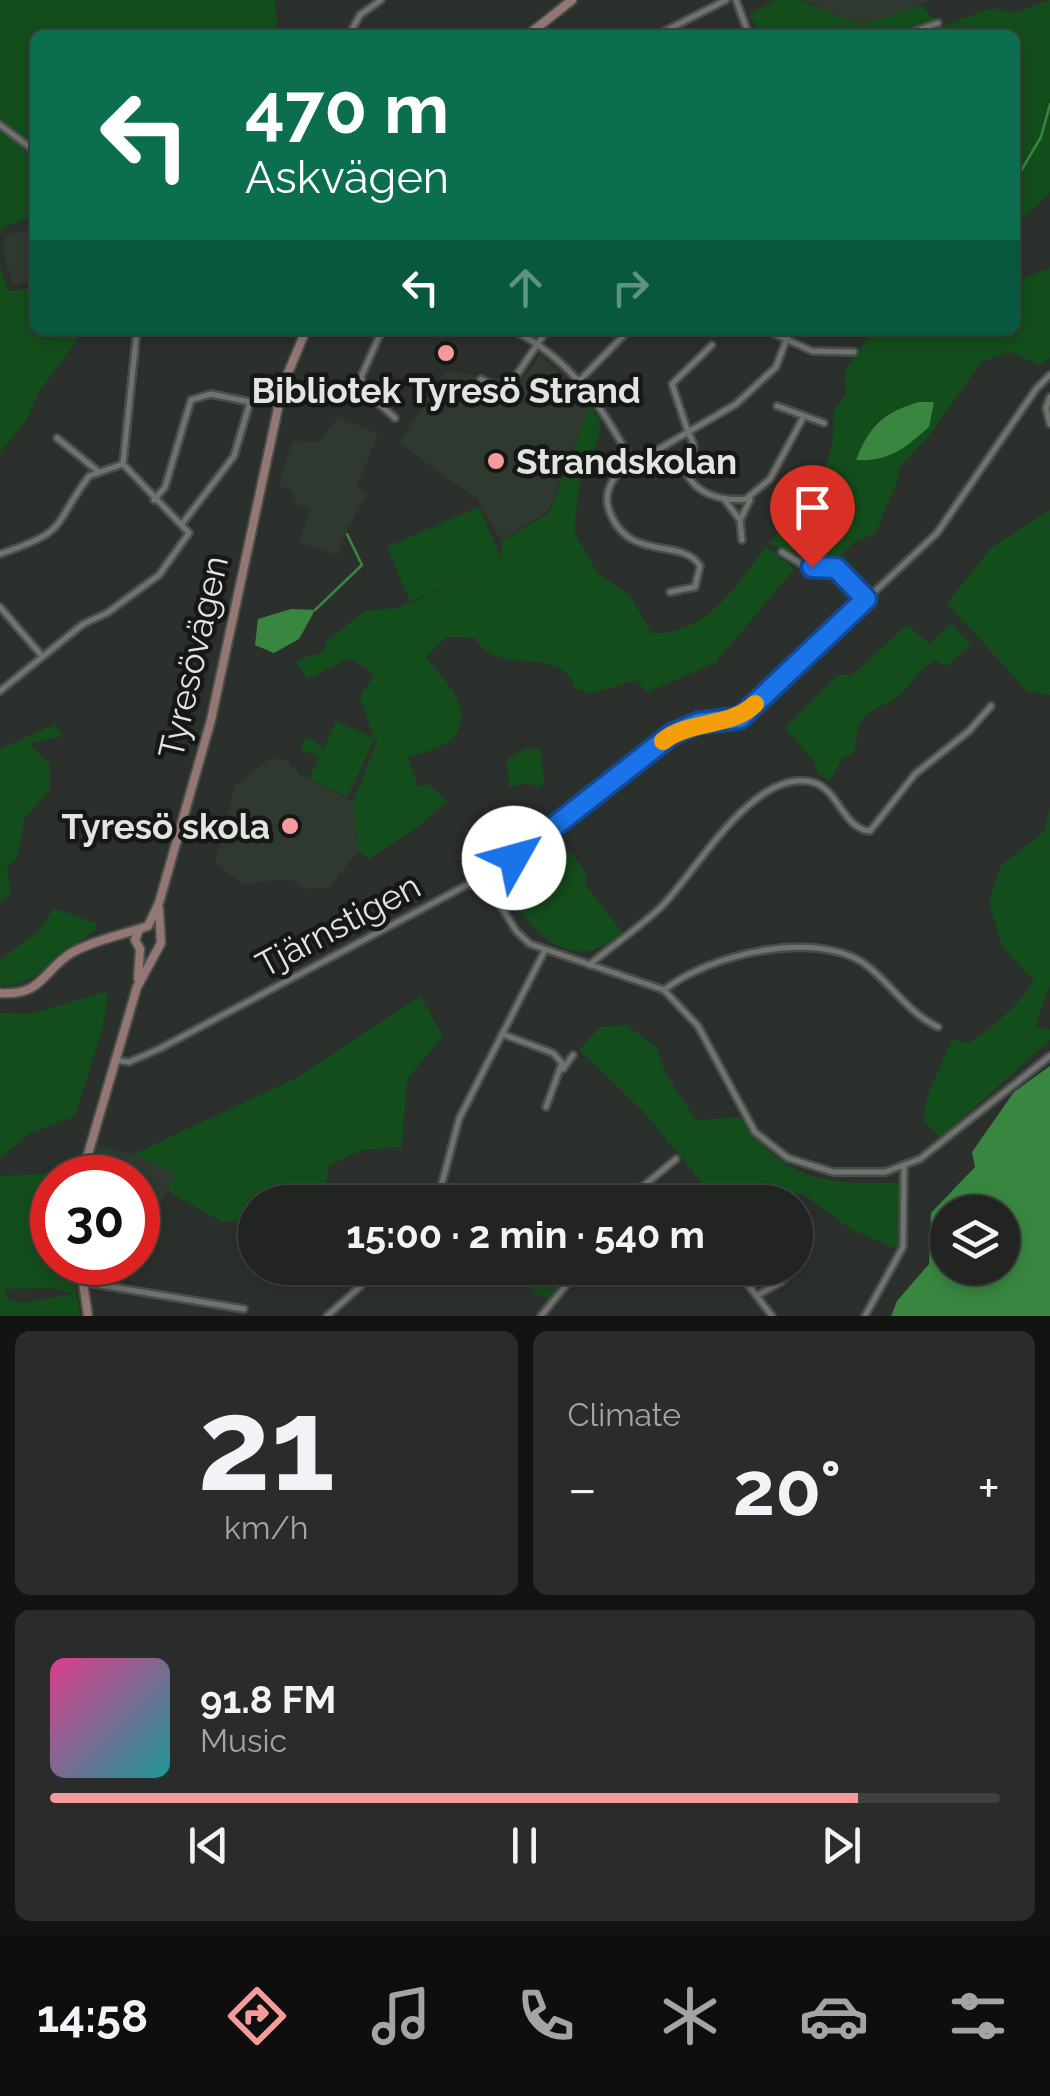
<!DOCTYPE html>
<meta charset="utf-8">
<style>
body{margin:0;font-family:Raleway,sans-serif;background:#292c2a;color:#f1f3f6;height:100vh;display:flex;flex-direction:column;font-size:38px;white-space:nowrap}
*{box-sizing:border-box;margin:0}
p{font-size:32px;color:#a2a4a5}
.icon{flex:none;width:55px;height:55px;fill:none;stroke:currentColor;stroke-width:2;stroke-linecap:round;stroke-linejoin:round}
.map{position:relative;height:1316px;overflow:hidden}
.side{display:flex;flex-direction:column;gap:15px;padding:15px;background:#121412;flex:1}
.side>*{flex:none}
.banner{position:absolute;left:30px;top:30px;width:990px;height:305px;border-radius:15px;box-shadow:0 5px 15px #0003,0 0 0 2px #3e413f;background:#0b6e4f;color:#fff;overflow:hidden}
.controls{position:absolute;left:930px;top:1195px;display:grid;gap:20px}
.controls a{display:grid;place-items:center;width:90px;height:90px;border-radius:50%;background:#212421;box-shadow:0 5px 15px #0003,0 0 0 2px #3e413f;font-size:50px}
.speed{position:absolute;left:30px;top:1155px;display:flex;gap:20px;font-size:50px;font-weight:700;text-align:center}
.speed>*{display:grid;place-content:center;width:130px;height:130px;border-radius:50%;background:#212421;box-shadow:0 5px 15px #0003,0 0 0 2px #3e413f;line-height:1}
.speed .limit{border:15px solid #d22;background:#fff;color:#111}
.pin{position:absolute;display:grid;place-items:center;width:85px;height:85px;color:#fff;margin:-102px -42px;border-radius:50% 50% 50% 0;rotate:-45deg;box-shadow:0 0 10px #0007}
.pin .icon{rotate:45deg}
.me{position:absolute;width:110px;margin:-55px;rotate:52deg;stroke-linejoin:round;filter:drop-shadow(0 0 8px #0008)}
.turn{display:flex;align-items:center;gap:35px;height:210px;padding:0 50px;font-size:45px}
.turn .icon{width:130px;height:130px;stroke-width:2.5}
.turn b{display:block;font-size:70px;line-height:85px}
.lanes{display:flex;align-items:center;height:95px;padding:0 50px;background:#0003;justify-content:center;gap:50px;direction:ltr}
.lanes .off{opacity:.35}
.big{font-size:75px;font-weight:700;line-height:1.1}
.side .card{flex:1;display:flex;flex-direction:column;justify-content:center;gap:15px;min-width:0;padding:0 35px;border-radius:15px;background:#292c2a}
.side .dial{align-items:center;gap:0}
.dial b{font-size:130px;line-height:1}
.song{display:flex;align-items:center;gap:30px}
.cover{width:120px;height:120px;border-radius:15px;background:linear-gradient(135deg,hsl(330 70% 55%),hsl(180 70% 35%))}
.played{height:10px;border-radius:5px;background:linear-gradient(90deg,#f59b9c 85%,#3e413f 85%)}
.keys{display:flex;justify-content:space-around;direction:ltr}
.heat{display:flex;justify-content:space-between;align-items:center;font-size:55px;direction:ltr}
.side .tiles{flex:1;display:grid;gap:15px;grid-template-columns:1fr 1fr}
.card:last-child{grid-column:span 2}
.trip{position:absolute;left:238px;top:1185px;width:575px;height:100px;border-radius:50px;background:#212421;box-shadow:0 5px 15px #0003,0 0 0 2px #3e413f;font-weight:700;line-height:100px;text-align:center}
.dock{display:flex;height:160px;justify-content:space-around;align-items:center;background:#0d0e0d;color:#a2a4a5}
.dock .icon{width:70px;height:70px}
.dock .on{color:#f59b9c}
.dock b{font-size:45px;color:#f1f3f6}
.map>svg:first-child{display:block}
.built{fill:#303930}
.green{fill:#144d1c;fill-rule:evenodd}
.water{fill:#398641;fill-rule:evenodd}
.lines{fill:none;stroke-linecap:round;stroke-linejoin:round}
.stream{stroke:#398641;stroke-width:2.5}
.street-casing{stroke:#4a4d4a;stroke-width:10}
.secondary-casing{stroke:#4a4d4a;stroke-width:12}
.street{stroke:#6e736e;stroke-width:5}
.secondary{stroke:#927774;stroke-width:8}
.route-casing{stroke:#114b97;stroke-width:25}
.route{stroke:#1a73e8;stroke-width:18}
.slow{stroke:#f59e0b;stroke-width:18}
.poi-dot{fill:#f59b9c;stroke:#161816;stroke-width:4}
.labels{text-anchor:middle;dominant-baseline:central;stroke-width:9;stroke-linejoin:round;paint-order:stroke}
.poi-label{font-size:35px;font-weight:bold;fill:#e1e4e1;stroke:#161816}
.street-label{font-size:35px;fill:#e1e4e1;stroke:#161816}
</style>
<div class="map">
<svg width="1050" height="1316" viewBox="0 0 1050 1316">
<rect width="100%" height="100%" fill="#2c302c"/>
<!-- built -->
<g class="built">
<path d="M 804,0 L 933,0 L 860,25 Z"/>
<path d="M 35,227 L 35,280 L 14,286 L 2,248 L 6,236 Z"/>
<path d="M 540,355 L 590,405 L 548,511 L 501,540 L 477,499 L 399,443 L 445,371 L 520,382 Z"/>
<path d="M 338,417 L 378,434 L 356,488 L 368,494 L 348,527 L 338,555 L 298,542 L 311,510 L 297,504 L 290,489 L 279,486 L 292,441 L 319,442 Z"/>
<path d="M 271,758 L 287,760 L 301,776 L 353,802 L 358,851 L 330,887 L 305,889 L 290,879 L 243,884 L 215,863 L 235,786 Z"/>
<path d="M 97,1145 L 133,1154 L 176,1175 L 154,1217 L 138,1210 L 138,1178 L 87,1178 Z"/>
</g>
<!-- green -->
<g class="green">
<path d="M 0,0 L 275,0 L 278,35 L 35,35 L 35,216 L 3,227 L 0,233 Z"/>
<path d="M 776,0 L 800,0 L 860,25 L 921,5 L 940,27 L 992,8 L 1014,13 L 1050,0 L 1050,192 L 1015,226 L 1015,35 L 758,35 L 750,13 Z"/>
<path d="M 1015,263 L 1023,278 L 1050,268 L 1050,358 L 1039,365 L 1010,352 L 982,361 L 927,438 L 898,469 L 899,477 L 875,534 L 855,541 L 840,556 L 801,553 L 768,544 C 804,506 839,466 833,412 L 846,394 L 845,371 L 873,330 L 1015,330 Z"/>
<path d="M 0,266 L 8,291 L 35,288 L 35,330 L 84,330 L 39,392 L 26,421 L 0,452 Z"/>
<path d="M 590,405 L 600,422 L 599,435 L 579,486 L 574,532 L 598,574 L 629,594 L 652,634 C 710,631 733,590 766,546 L 794,569 L 715,663 L 647,692 L 636,680 L 590,694 L 575,688 C 560,642 500,680 475,638 L 446,637 L 426,657 C 442,679 479,710 452,739 C 443,748 420,753 408,758 L 418,787 L 428,784 L 447,801 L 419,826 L 369,859 L 358,851 L 353,802 L 377,742 L 374,740 L 347,797 L 309,779 L 319,757 L 300,749 L 306,737 L 324,748 L 336,721 L 374,738 L 360,697 L 373,677 L 368,669 L 349,658 L 307,679 L 296,661 L 324,651 L 327,641 L 364,611 L 397,608 L 503,563 L 410,601 L 387,547 L 479,507 L 502,560 L 501,542 L 549,513 Z"/>
<path d="M 1050,510 L 1050,695 L 1027,691 L 947,603 L 992,547 Z"/>
<path d="M 951,624 L 971,645 L 946,666 L 935,660 C 918,670 914,680 902,693 C 890,706 867,706 859,727 C 854,741 861,752 842,758 L 830,781 L 818,774 L 814,761 L 785,728 L 838,675 L 852,675 L 907,625 L 930,644 Z"/>
<path d="M 56,724 L 62,736 L 30,744 L 50,764 L 50,790 L 25,817 L 17,859 L 7,866 L 11,893 L 0,902 L 0,749 Z"/>
<path d="M 526,748 L 540,750 L 544,783 L 540,788 L 525,783 L 509,788 L 507,760 Z"/>
<path d="M 1050,806 L 1050,985 L 1035,1026 L 1050,1030 L 1050,1040 L 940,1138 L 923,1121 L 927,1096 L 952,1040 L 969,1043 C 995,1025 1018,1007 1034,980 L 1002,946 L 989,901 L 1001,865 L 1044,832 Z"/>
<path d="M 571,852 L 586,872 L 586,885 L 622,932 C 572,979 532,931 503,888 L 506,874 Z"/>
<path d="M 54,908 L 96,923 L 96,930 C 64,948 34,990 0,986 L 0,960 L 39,931 Z"/>
<path d="M 108,991 L 103,1026 L 75,1116 L 30,1133 L 0,1158 L 0,1013 L 31,1014 Z"/>
<path d="M 420,996 L 443,1036 L 407,1079 L 402,1147 L 362,1150 L 330,1165 L 322,1202 L 255,1202 L 255,1219 L 222,1222 L 168,1191 L 175,1174 L 134,1154 L 296,1078 Z"/>
<path d="M 627,1025 L 657,1048 L 665,1073 L 696,1120 L 740,1117 C 784,1181 827,1186 901,1182 L 897,1249 L 851,1229 L 803,1194 L 784,1196 L 779,1202 L 740,1202 L 731,1184 L 703,1184 L 643,1111 L 579,1050 L 600,1027 Z"/>
<path d="M 59,1173 L 66,1177 L 52,1178 L 52,1262 L 72,1263 L 80,1316 L 0,1316 L 0,1176 ZM 55,1288 L 73,1294 L 24,1303 L 6,1298 L 6,1289 Z"/>
<path d="M 527,1268 L 577,1268 L 550,1298 L 535,1294 L 526,1282 Z"/>
</g>
<!-- water -->
<g class="water">
<path d="M 919,402 L 934,402 L 929,427 C 905,448 889,462 856,460 C 869,426 884,412 919,402 Z"/>
<path d="M 291,609 L 315,610 L 299,639 L 274,653 L 255,645 L 258,619 Z"/>
<path d="M 1050,1066 L 1050,1316 L 891,1316 L 897,1301 L 929,1264 L 931,1213 L 975,1167 L 972,1152 L 1014,1092 ZM 948,1212 L 1002,1212 L 1002,1268 L 948,1268 Z"/>
</g>
<g class="lines">
<!-- stream -->
<g class="stream">
<path d="M 1015,181 L 1041,137 L 1050,104"/>
<path d="M 315,610 L 362,565 L 347,534"/>
</g>
<defs>
<g id="street">
<path d="M 736,0 L 749,35"/>
<path d="M 349,35 L 360,15 L 381,0"/>
<path d="M 657,35 L 726,0"/>
<path d="M 905,35 L 938,23"/>
<path d="M 0,125 L 35,151"/>
<path d="M 382,330 L 361,377 L 366,392 L 395,418"/>
<path d="M 513,330 C 572,360 603,408 633,464"/>
<path d="M 766,330 L 812,351 L 854,352"/>
<path d="M 481,379 L 505,392 L 547,330"/>
<path d="M 580,380 L 629,330"/>
<path d="M 1050,397 L 1046,408 L 1050,424"/>
<path d="M 777,406 L 824,423"/>
<path d="M 689,435 L 672,384 L 712,345"/>
<path d="M 690,435 L 694,446 L 684,466 C 691,493 721,502 746,499 L 770,479 L 804,416"/>
<path d="M 57,438 L 99,472"/>
<path d="M 724,499 L 740,520"/>
<path d="M 154,500 L 165,487 L 191,400 L 211,394 L 250,402 L 234,456 L 182,524"/>
<path d="M 742,540 L 740,520 L 750,500"/>
<path d="M 782,552 L 803,565 L 836,568 L 866,599"/>
<path d="M 0,554 C 70,530 50,529 89,476 L 123,464"/>
<path d="M 670,592 L 695,587 L 700,566 C 681,536 628,564 609,510 C 604,496 609,484 618,473 L 736,404 L 776,367 L 790,330"/>
<path d="M 0,607 L 42,656"/>
<path d="M 0,691 L 83,624 L 107,613 L 159,575 L 189,533 L 123,464 L 137,330"/>
<path d="M 482,877 L 517,932 L 530,944 L 664,990 L 698,1026 L 755,1132 L 788,1158 L 833,1172 L 885,1172 L 920,1159 L 1050,1056"/>
<path d="M 589,965 C 613,945 639,928 662,906 C 696,872 753,768 812,782 C 838,788 843,829 870,831 L 915,774 L 969,731 L 991,706"/>
<path d="M 664,990 C 708,955 812,930 862,962 C 890,981 906,1012 938,1027"/>
<path d="M 502,1034 L 553,1053 L 562,1063 L 546,1107"/>
<path d="M 114,1060 L 129,1062 L 159,1049 L 482,877 L 514,858 L 672,734 L 698,723 L 740,718 L 937,533 L 1036,389 L 1050,375"/>
<path d="M 563,1069 L 573,1055"/>
<path d="M 437,1202 L 459,1119 L 545,950"/>
<path d="M 624,1202 L 676,1159"/>
<path d="M 795,1265 L 801,1248"/>
<path d="M 735,1268 L 772,1316"/>
<path d="M 82,1282 L 244,1309"/>
<path d="M 758,1295 L 781,1282 L 794,1268"/>
<path d="M 327,1316 L 381,1268"/>
<path d="M 541,1316 L 580,1268"/>
<path d="M 865,1316 L 903,1247 L 904,1167"/>
</g>
<g id="secondary">
<path d="M 528,35 L 572,0"/>
<path d="M 138,978 L 140,949 L 135,940 L 139,930"/>
<path d="M 0,993 C 44,996 43,969 73,952 C 97,939 123,935 148,926 L 159,903 L 211,720 L 283,385 L 306,330"/>
<path d="M 81,1178 L 137,987 L 161,943 L 159,909"/>
<path d="M 80,1262 L 88,1316"/>
</g>
</defs>
<!-- street casing -->
<use href="#street" class="street-casing"/>
<!-- secondary casing -->
<use href="#secondary" class="secondary-casing"/>
<!-- street -->
<use href="#street" class="street"/>
<!-- secondary -->
<use href="#secondary" class="secondary"/>
</g>
<g class="lines">
<defs>
<path id="route" d="M 514,858 L 672,734 L 698,723 L 740,718 L 866,599 L 836,568 L 812,567"/>
</defs>
<!-- route casing -->
<use href="#route" class="route-casing"/>
<!-- route -->
<use href="#route" class="route"/>
<!-- slow -->
<path class="slow" d="M 663,741 C 692,719 730,728 755,704"/>
</g>
<!-- markers -->
<g class="poi-dot">
<circle cx="446" cy="353" r="10"/>
<circle cx="496" cy="461" r="10"/>
<circle cx="290" cy="826" r="10"/>
</g>
<g class="labels">
<!-- poi labels -->
<g class="poi-label">
<text x="446" y="390">Bibliotek Tyresö Strand</text>
<text x="516" y="461" text-anchor="start">Strandskolan</text>
<text x="270" y="826" text-anchor="end">Tyresö skola</text>
</g>
<!-- street labels -->
<g class="street-label">
<text transform="translate(193 657) rotate(-77)">Tyresövägen</text>
<text transform="translate(338 925) rotate(-28)">Tjärnstigen</text>
</g>
</g>
</svg>
<div class="controls">
<a><svg class="icon" aria-label="layers" viewBox="0 0 24 24"><path d="M12 4l9 5-9 5-9-5zM3 14l9 5 9-5"/></svg></a>
</div>
<div class="speed"><div class="limit">30</div></div>
<div class="pin" style="left:812px;top:567px;background:#d93025"><svg class="icon" aria-label="arrive" viewBox="0 0 24 24"><path d="M6 21V4h12l-3 4 3 4H6"/></svg></div>
<svg class="me" style="left:514px;top:858px" viewBox="-20 -20 40 40"><circle r="19" fill="#fff"/><path d="M0-13L10 11 0 6-10 11z" fill="#1a73e8"/></svg>
<div class="trip">15:00 · 2 min · 540 m</div>
<div class="banner">
<div class="turn"><svg class="icon" aria-label="left" viewBox="0 0 24 24"><path d="M17 20v-9H6M10 6l-5 5 5 5"/></svg><div><b>470 m</b>Askvägen</div></div>
<div class="lanes"><svg class="icon" aria-label="left" viewBox="0 0 24 24"><path d="M17 20v-9H6M10 6l-5 5 5 5"/></svg><svg class="icon off" aria-label="ahead" viewBox="0 0 24 24"><path d="M12 20V5M6 11l6-6 6 6"/></svg><svg class="icon off" aria-label="right" viewBox="0 0 24 24"><path d="M7 20v-9h11M14 6l5 5-5 5"/></svg></div>
</div>
</div>
<section class="side">
<div class="tiles">
<div class="card dial"><b>21</b><p>km/h</p></div>
<div class="card"><p>Climate</p>
<div class="heat"><a>−</a><b class="big">20°</b><a>+</a></div>
</div>
<div class="card">
<div class="song"><i class="cover"></i><div><b>91.8 FM</b><p>Music</p></div></div>
<div class="played"></div>
<div class="keys"><svg class="icon" aria-label="previous" viewBox="0 0 24 24"><path d="M18 5L8 12l10 7zM5 5v14"/></svg><svg class="icon" aria-label="pause" viewBox="0 0 24 24"><path d="M8 5v14M16 5v14"/></svg><svg class="icon" aria-label="next" viewBox="0 0 24 24"><path d="M6 5l10 7-10 7zM19 5v14"/></svg></div>
</div>
</div>
</section>
<nav class="dock">
<b>14:58</b>
<svg class="icon on" aria-label="directions" viewBox="0 0 24 24"><path d="M12 3l9 9-9 9-9-9zM9 14v-3h6M13 9l2 2-2 2"/></svg>
<svg class="icon" aria-label="music" viewBox="0 0 24 24"><path d="M9 18V5l10-2v13"/><circle cx="6" cy="18" r="3"/><circle cx="16" cy="16" r="3"/></svg>
<svg class="icon" aria-label="phone" viewBox="0 0 24 24"><path d="M5 4h4l2 5-3 2q2 4 5 5l2-3 5 2v4C11 20 4 13 5 4z"/></svg>
<svg class="icon" aria-label="climate" viewBox="0 0 24 24"><path d="M12 3v18M4 7l16 10M4 17L20 7"/></svg>
<svg class="icon" aria-label="car" viewBox="0 0 24 24"><path d="M5 17H2v-5l4-1 3-4h7l3 4 3 1v5h-3M9 17h6M6 11h13"/><circle cx="7" cy="17" r="2"/><circle cx="17" cy="17" r="2"/></svg>
<svg class="icon" aria-label="filters" viewBox="0 0 24 24"><path d="M4 7h16M4 17h16"/><circle cx="9" cy="7" r="2"/><circle cx="15" cy="17" r="2"/></svg>
</nav>
